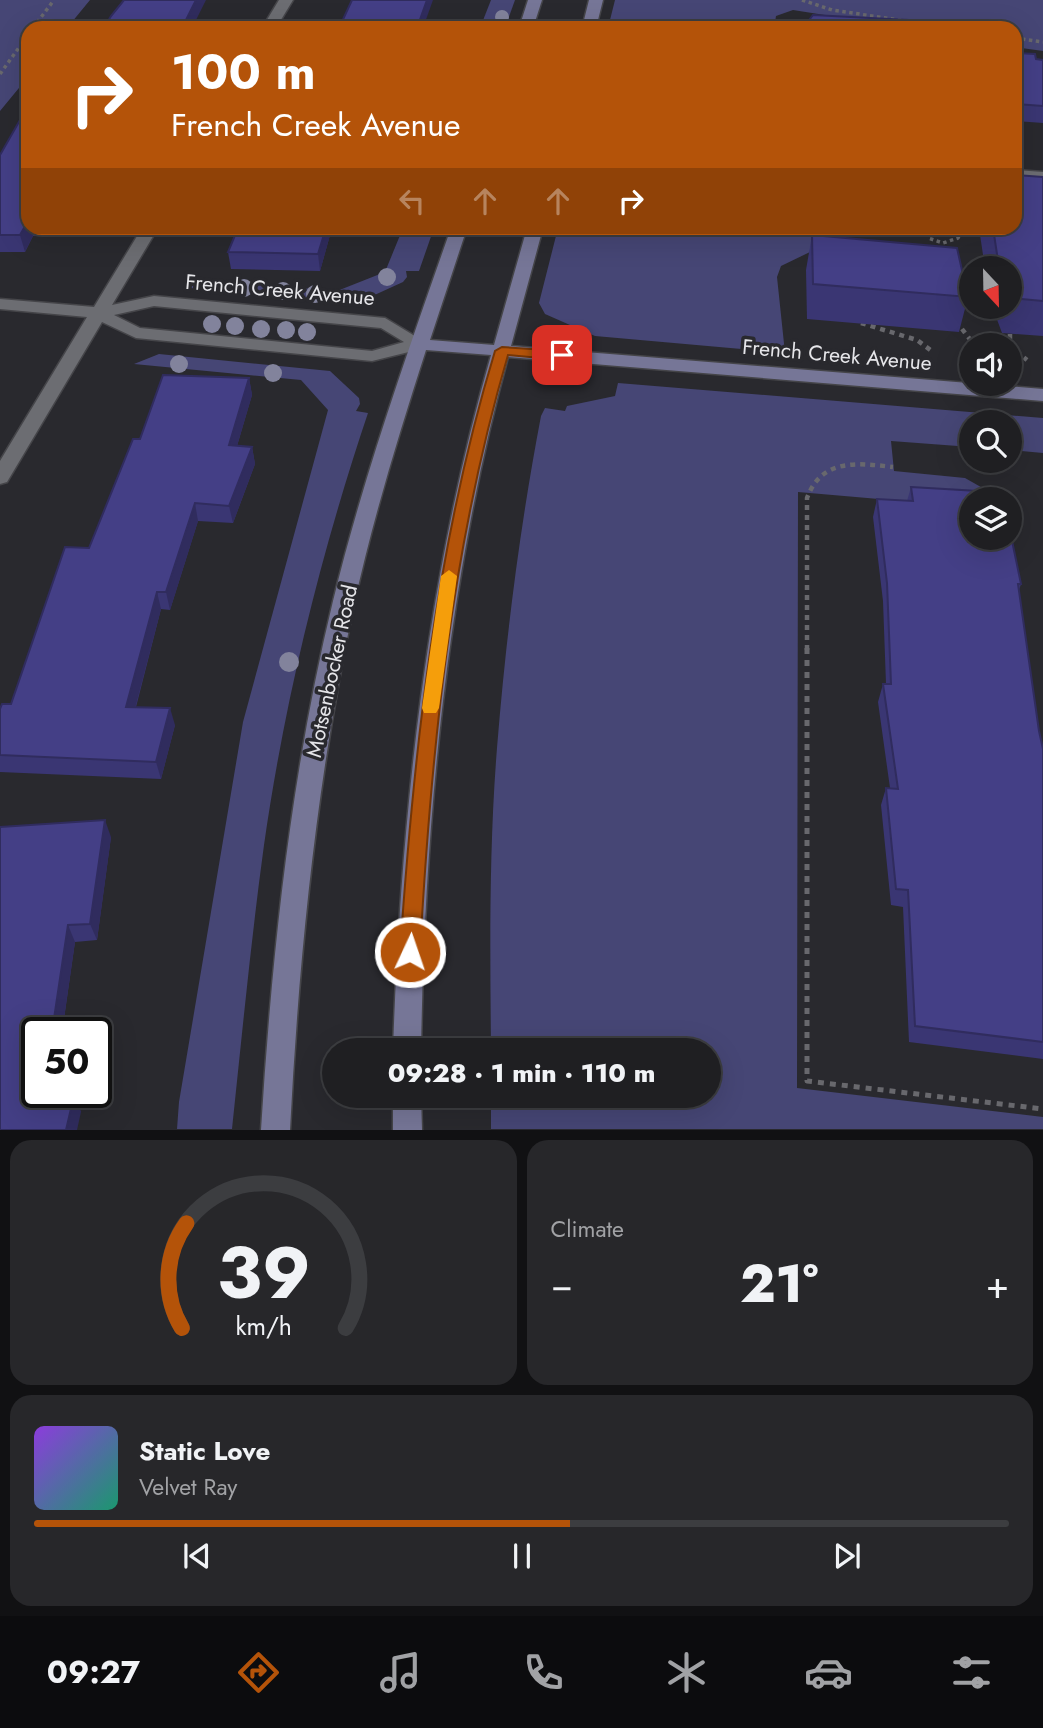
<!DOCTYPE html>
<meta charset="utf-8">
<style>
body{margin:0;font-family:Jost,sans-serif;background:#27272a;color:#f1f3f6;height:100vh;display:flex;flex-direction:column;font-size:26px;white-space:nowrap}
*{box-sizing:border-box;margin:0}
p{font-size:23px;color:#a1a2a5}
.icon{flex:none;width:38px;height:38px;fill:none;stroke:currentColor;stroke-width:2;stroke-linecap:round;stroke-linejoin:round}
.map{position:relative;height:1130px;overflow:hidden}
.panel{display:flex;flex-direction:column;gap:10px;padding:10px;background:#111113;flex:1}
.panel>*{flex:none}
.top-card{position:absolute;left:21px;top:21px;width:1001px;height:214px;border-radius:21px;box-shadow:0 7px 28px #0002,0 0 0 2px #3c3d40;background:#b45309;color:#fff;overflow:hidden}
.needle{width:46px;rotate:158deg}
.fabs{position:absolute;left:959px;top:256px;display:grid;gap:14px}
.fabs a{display:grid;place-items:center;width:63px;height:63px;border-radius:50%;background:#1f1f22;box-shadow:0 7px 28px #0002,0 0 0 2px #3c3d40;font-size:35px}
.speed{position:absolute;left:21px;top:1017px;display:flex;gap:14px;font-size:35px;font-weight:700;text-align:center}
.speed>*{display:grid;place-content:center;width:91px;height:91px;border-radius:50%;background:#1f1f22;box-shadow:0 7px 28px #0002,0 0 0 2px #3c3d40;line-height:1}
.speed .limit{border:4px solid #111;border-radius:10px;background:#fff;color:#111}
.pin{position:absolute;display:grid;place-items:center;width:60px;height:60px;color:#fff;margin:-30px;border-radius:14px;box-shadow:0 4px 10px #0006}
.me{position:absolute;width:77px;margin:-38px;rotate:3deg;stroke-linejoin:round;filter:drop-shadow(0 0 5px #0008)}
.turn{display:flex;align-items:center;gap:24px;height:147px;padding:0 35px;font-size:32px}
.turn .icon{width:91px;height:91px;stroke-width:2.5}
.turn b{display:block;font-size:49px;line-height:60px}
.lanes{display:flex;align-items:center;height:66px;padding:0 35px;background:#0003;justify-content:center;gap:35px;direction:ltr}
.lanes .off{opacity:.35}
.big{font-size:52px;font-weight:800;line-height:1.1}
.panel .tile{flex:1;display:flex;flex-direction:column;justify-content:center;gap:10px;min-width:0;padding:0 24px;border-radius:21px;background:#27272a}
.panel .dial{align-items:center;gap:0}
.dial svg{height:182px;overflow:visible;fill:none;stroke:#3c3d40;stroke-width:7;stroke-linecap:round;text-anchor:middle}
.dial text{fill:#f1f3f6;stroke:none}
.song{display:flex;align-items:center;gap:21px}
.cover{width:84px;height:84px;border-radius:10px;background:linear-gradient(135deg,hsl(270 70% 55%),hsl(160 70% 35%))}
.played{height:7px;border-radius:4px;background:linear-gradient(90deg,#b45309 55%,#3c3d40 55%)}
.keys{display:flex;justify-content:space-around;direction:ltr}
.heat{display:flex;justify-content:space-between;align-items:center;font-size:38px;direction:ltr}
.panel .tiles{flex:1;display:grid;gap:10px;grid-template-columns:1fr 1fr}
.tile:last-child{grid-column:span 2}
.trip{position:absolute;left:322px;top:1038px;width:399px;height:70px;border-radius:35px;background:#1f1f22;box-shadow:0 7px 28px #0002,0 0 0 2px #3c3d40;font-weight:800;line-height:70px;text-align:center}
.dock{display:flex;height:112px;justify-content:space-around;align-items:center;background:#0c0c0e;color:#a1a2a5}
.dock .icon{width:49px;height:49px}
.dock .on{color:#b45309}
.dock b{font-size:32px;color:#f1f3f6}
.map>svg:first-child{display:block}
.green{fill:#464675}
.lines{fill:none;stroke-linecap:round;stroke-linejoin:round}
.street-casing{stroke:#454549;stroke-width:3}
.secondary-casing{stroke:#454549;stroke-width:3}
.path-far2{stroke:#68686d;stroke-width:3.5;stroke-dasharray:3.5 3.5;stroke-linecap:butt}
.path-far1{stroke:#68686d;stroke-width:4.5;stroke-dasharray:5 5;stroke-linecap:butt}
.path{stroke:#68686d;stroke-width:5;stroke-dasharray:6 6;stroke-linecap:butt}
.street{fill:#6c6d72;fill-rule:evenodd}
.secondary{fill:#767697;fill-rule:evenodd}
.tree{fill:#82839c}
.wall{fill:#3a3673}
.shaded-wall{fill:#302c5e}
.building{fill:#443f86;stroke:#302c5e;stroke-width:2}
.route{fill:#b45309;stroke:#753606;stroke-width:2}
.slow{fill:#f59e0b}
.labels{text-anchor:middle;dominant-baseline:central;stroke-width:7;stroke-linejoin:round;paint-order:stroke}
.street-label{font-size:21px;fill:#e6e6ea;stroke:#29292e}
</style>
<div class="map">
<svg width="1043" height="1130" viewBox="0 0 1043 1130">
<rect width="100%" height="100%" fill="#29292e"/>
<!-- green -->
<g class="green">
<path d="M 0,0 L 90,0 L 67,28 L 28,28 L 28,77 L 0,111 Z"/>
<path d="M 491,0 L 515,0 L 505,28 L 480,28 Z"/>
<path d="M 615,0 L 1043,0 L 1043,51 L 1015,47 L 1015,28 L 907,28 L 793,10 L 776,16 L 774,28 L 608,28 Z"/>
<path d="M 403,228 L 434,228 L 419,271 L 406,271 L 407,277 L 403,282 L 357,303 L 190,288 L 186,278 L 337,291 L 385,272 Z"/>
<path d="M 558,228 L 809,228 L 815,244 L 810,252 L 781,266 L 777,277 L 785,353 L 595,336 L 545,314 L 539,303 Z"/>
<path d="M 159,354 L 330,371 L 359,398 L 360,404 L 356,411 L 368,413 C 321,553 285,698 264,845 C 251,940 242,1035 232,1129 L 177,1129 L 179,1102 L 243,722 L 328,410 L 301,380 L 134,364 Z"/>
<path d="M 618,383 L 1043,418 L 1043,453 L 1010,450 L 1010,422 L 971,422 L 971,447 L 891,441 L 894,471 L 965,478 L 1002,499 L 971,499 L 971,507 L 798,492 L 797,1088 L 1043,1117 L 1043,1129 L 491,1129 L 491,1096 L 709,1096 L 709,1050 L 491,1050 C 490,949 489,848 497,748 C 506,636 520,526 541,416 L 545,408 L 565,411 L 567,406 L 615,396 Z"/>
</g>
<g class="lines">
<defs>
<g id="street">
<path d="M 279,0 L 293,0 L 276,28 L 262,28 Z"/>
<path d="M 1015,170 L 1043,172 L 1043,182 L 1015,180 Z"/>
<path d="M 142,228 L 158,228 L 112,305 L 154,296 L 385,318 L 428,344 L 425,348 L 372,361 L 136,338 L 102,322 L 7,482 L 0,484 L 0,461 L 87,317 L 0,309 L 0,299 L 94,307 ZM 154,306 L 381,328 L 404,342 L 372,351 L 140,328 L 114,315 Z"/>
</g>
<g id="secondary">
<path d="M 528,0 L 542,0 L 533,28 L 519,28 Z"/>
<path d="M 589,0 L 603,0 L 596,28 L 582,28 Z"/>
<path d="M 451,228 L 467,228 L 430,340 L 494,345 L 527,228 L 543,228 L 511,346 L 1043,389 L 1043,401 L 508,357 C 447,582 425,817 421,1050 L 393,1050 C 401,816 426,581 491,355 L 426,350 C 399,434 373,518 354,605 C 317,778 299,953 290,1130 L 261,1130 C 272,952 291,774 333,601 C 364,474 408,351 451,228 Z"/>
<path d="M 393,1096 L 421,1096 L 422,1130 L 393,1130 Z"/>
</g>
</defs>
<!-- street casing -->
<use href="#street" class="street-casing"/>
<!-- secondary casing -->
<use href="#secondary" class="secondary-casing"/>
<!-- path-far2 -->
<g class="path-far2">
<path d="M 802,0 L 832,10 L 953,28"/>
<path d="M 33,28 L 54,0"/>
<path d="M 1015,38 L 1043,42"/>
<path d="M 0,74 L 28,35"/>
<path d="M 932,228 L 927,234 L 928,238 L 943,243 L 958,238 L 963,228"/>
</g>
<!-- path-far1 -->
<g class="path-far1">
<path d="M 861,323 L 917,340 L 933,352"/>
<path d="M 962,329 L 972,342 L 1004,345"/>
<path d="M 1010,334 L 1010,346 L 1027,360"/>
<path d="M 807,650 L 807,498 C 822,458 857,463 893,467"/>
</g>
<!-- path -->
<path class="path" d="M 807,648 L 807,1081 L 1043,1109"/>
<!-- street -->
<use href="#street" class="street"/>
<!-- secondary -->
<use href="#secondary" class="secondary"/>
</g>
<!-- trees -->
<g class="tree">
<circle cx="502" cy="17" r="7"/>
<circle cx="387" cy="277" r="9"/>
<circle cx="244" cy="288" r="9"/>
<circle cx="283" cy="291" r="9"/>
<circle cx="315" cy="294" r="9"/>
<circle cx="212" cy="324" r="9"/>
<circle cx="235" cy="326" r="9"/>
<circle cx="261" cy="329" r="9"/>
<circle cx="286" cy="330" r="9"/>
<circle cx="307" cy="332" r="9"/>
<circle cx="179" cy="364" r="9"/>
<circle cx="273" cy="373" r="9"/>
<circle cx="289" cy="662" r="10"/>
</g>
<!-- wall -->
<g class="wall">
<path d="M 1015,53 L 1036,59 L 1043,60 L 1043,123 L 1015,121 Z"/>
<path d="M 0,155 L 28,228 L 63,228 L 58,237 L 33,236 L 25,252 L 0,252 Z"/>
<path d="M 1043,177 L 1043,336 L 1002,333 L 992,306 L 1010,306 L 1010,268 L 985,268 L 979,228 L 1015,228 Z"/>
<path d="M 238,228 L 332,228 L 320,271 L 231,269 L 228,252 Z"/>
<path d="M 812,235 L 968,297 L 959,332 L 807,319 L 806,270 Z"/>
<path d="M 249,378 L 252,395 L 237,446 L 252,447 L 255,464 L 233,523 L 198,521 L 170,610 L 161,609 L 136,707 L 175,725 L 161,779 L 0,772 L 0,709 L 11,704 L 89,548 L 140,439 Z"/>
<path d="M 911,487 L 971,499 L 1021,584 L 1019,590 L 1039,731 L 1043,749 L 1043,1059 L 909,1042 L 903,907 L 891,905 L 881,805 L 886,788 L 890,788 L 878,702 L 883,684 L 886,684 L 883,601 L 873,517 L 877,499 L 907,501 Z"/>
<path d="M 0,827 L 111,837 L 97,940 L 75,942 L 53,1096 L 74,1096 L 81,1112 L 0,1130 Z"/>
</g>
<!-- shaded-wall -->
<g class="shaded-wall">
<path d="M 196,0 L 206,0 L 192,28 L 182,28 Z"/>
<path d="M 427,0 L 433,0 L 423,28 L 417,28 Z"/>
<path d="M 28,221 L 28,228 L 31,228 L 33,236 L 25,252 L 20,235 Z"/>
<path d="M 56,228 L 63,228 L 58,237 Z"/>
<path d="M 326,228 L 332,228 L 320,271 L 318,254 Z"/>
<path d="M 249,378 L 252,395 L 232,463 L 229,445 Z"/>
<path d="M 252,447 L 255,464 L 233,523 L 229,506 Z"/>
<path d="M 195,503 L 198,521 L 170,610 L 166,592 Z"/>
<path d="M 157,592 L 161,609 L 131,724 L 126,707 Z"/>
<path d="M 170,708 L 175,725 L 161,779 L 156,762 Z"/>
<path d="M 105,820 L 111,837 L 97,940 L 90,924 Z"/>
<path d="M 68,925 L 75,942 L 62,1032 L 52,1032 Z"/>
<path d="M 43,1092 L 53,1092 L 50,1112 L 43,1096 Z"/>
<path d="M 74,1096 L 81,1112 L 77,1130 L 66,1130 Z"/>
</g>
<!-- building -->
<g class="building">
<path d="M 124,0 L 196,0 L 182,28 L 104,28 L 111,16 Z"/>
<path d="M 352,0 L 427,0 L 417,28 L 339,28 Z"/>
<path d="M 813,15 L 908,20 L 908,28 L 803,28 Z"/>
<path d="M 1015,53 L 1035,54 L 1036,59 L 1043,60 L 1043,106 L 1015,104 Z"/>
<path d="M 28,106 L 28,221 L 20,235 L 0,235 L 0,155 Z"/>
<path d="M 1015,175 L 1043,177 L 1043,301 L 1012,298 L 1010,293 L 1010,268 L 1000,268 L 999,267 L 993,228 L 1015,228 Z"/>
<path d="M 238,228 L 326,228 L 318,254 L 228,252 Z"/>
<path d="M 812,235 L 957,248 L 968,297 L 813,284 Z"/>
<path d="M 163,375 L 249,378 L 229,445 L 252,447 L 229,506 L 195,503 L 166,592 L 157,592 L 126,707 L 170,708 L 156,762 L 0,755 L 0,709 L 2,704 L 11,704 L 65,547 L 89,548 L 133,439 L 140,439 Z"/>
<path d="M 911,487 L 978,491 L 979,499 L 971,499 L 971,537 L 1010,537 L 1010,531 L 1021,584 L 1018,584 L 1039,731 L 1043,749 L 1043,1042 L 915,1026 L 908,890 L 896,889 L 886,788 L 898,789 L 883,684 L 891,684 L 887,583 L 877,499 L 913,501 Z"/>
<path d="M 105,820 L 90,924 L 68,925 L 52,1032 L 37,1032 L 37,1092 L 43,1092 L 43,1096 L 74,1096 L 66,1130 L 0,1130 L 0,827 Z"/>
</g>
<!-- route -->
<path class="route" d="M 502,347 L 562,351 L 568,355 L 562,360 L 508,355 C 451,549 431,751 420,952 L 417,958 L 410,961 L 403,958 L 400,952 C 414,749 436,545 495,351 Z"/>
<!-- slow -->
<path class="slow" d="M 449,570 L 457,576 L 439,708 L 436,713 L 424,713 L 422,708 L 441,576 Z"/>
<g class="labels">
<!-- street labels -->
<g class="street-label">
<text transform="translate(280 290) rotate(5)">French Creek Avenue</text>
<text transform="translate(837 355) rotate(5)">French Creek Avenue</text>
<text transform="translate(332 671) rotate(-78)">Motsenbocker Road</text>
</g>
</g>
</svg>
<div class="fabs">
<a><svg class="needle" viewBox="-14 -14 28 28"><path d="M0-13l5 13h-10z" fill="#e53935"/><path d="M0 13l5-13h-10z" fill="#a1a2a5"/></svg></a>
<a><svg class="icon" aria-label="sound" viewBox="0 0 24 24"><path d="M4 9h4l5-4v14l-5-4H4zM17 9q2 3 0 6"/></svg></a>
<a><svg class="icon" aria-label="search" viewBox="0 0 24 24"><circle cx="10" cy="10" r="6"/><path d="M15 15l6 6"/></svg></a>
<a><svg class="icon" aria-label="layers" viewBox="0 0 24 24"><path d="M12 4l9 5-9 5-9-5zM3 14l9 5 9-5"/></svg></a>
</div>
<div class="speed"><div class="limit">50</div></div>
<div class="pin" style="left:562px;top:355px;background:#d93025"><svg class="icon" aria-label="arrive" viewBox="0 0 24 24"><path d="M6 21V4h12l-3 4 3 4H6"/></svg></div>
<svg class="me" style="left:410px;top:952px" viewBox="-20 -20 40 40"><circle r="17" fill="#b45309" stroke="#fff" stroke-width="3"/><path d="M0-11L8 9 0 5-8 9z" fill="#fff"/></svg>
<div class="trip">09:28 · 1 min · 110 m</div>
<div class="top-card">
<div class="turn"><svg class="icon" aria-label="right" viewBox="0 0 24 24"><path d="M7 20v-9h11M14 6l5 5-5 5"/></svg><div><b>100 m</b>French Creek Avenue</div></div>
<div class="lanes"><svg class="icon off" aria-label="left" viewBox="0 0 24 24"><path d="M17 20v-9H6M10 6l-5 5 5 5"/></svg><svg class="icon off" aria-label="ahead" viewBox="0 0 24 24"><path d="M12 20V5M6 11l6-6 6 6"/></svg><svg class="icon off" aria-label="ahead" viewBox="0 0 24 24"><path d="M12 20V5M6 11l6-6 6 6"/></svg><svg class="icon" aria-label="right" viewBox="0 0 24 24"><path d="M7 20v-9h11M14 6l5 5-5 5"/></svg></div>
</div>
</div>
<section class="panel">
<div class="tiles">
<div class="tile dial"><svg viewBox="0 0 100 80">
<path d="M14 69A42 42 0 1 1 86 69"/>
<path d="M14 69A42 42 0 0 1 16 23" stroke="#b45309"/>
<text x="50" y="56" font-size="32" font-weight="700">39</text>
<text x="50" y="72" font-size="11">km/h</text>
</svg></div>
<div class="tile"><p>Climate</p>
<div class="heat"><a>−</a><b class="big">21°</b><a>+</a></div>
</div>
<div class="tile">
<div class="song"><i class="cover"></i><div><b>Static Love</b><p>Velvet Ray</p></div></div>
<div class="played"></div>
<div class="keys"><svg class="icon" aria-label="previous" viewBox="0 0 24 24"><path d="M18 5L8 12l10 7zM5 5v14"/></svg><svg class="icon" aria-label="pause" viewBox="0 0 24 24"><path d="M8 5v14M16 5v14"/></svg><svg class="icon" aria-label="next" viewBox="0 0 24 24"><path d="M6 5l10 7-10 7zM19 5v14"/></svg></div>
</div>
</div>
</section>
<nav class="dock">
<b>09:27</b>
<svg class="icon on" aria-label="directions" viewBox="0 0 24 24"><path d="M12 3l9 9-9 9-9-9zM9 14v-3h6M13 9l2 2-2 2"/></svg>
<svg class="icon" aria-label="music" viewBox="0 0 24 24"><path d="M9 18V5l10-2v13"/><circle cx="6" cy="18" r="3"/><circle cx="16" cy="16" r="3"/></svg>
<svg class="icon" aria-label="phone" viewBox="0 0 24 24"><path d="M5 4h4l2 5-3 2q2 4 5 5l2-3 5 2v4C11 20 4 13 5 4z"/></svg>
<svg class="icon" aria-label="climate" viewBox="0 0 24 24"><path d="M12 3v18M4 7l16 10M4 17L20 7"/></svg>
<svg class="icon" aria-label="car" viewBox="0 0 24 24"><path d="M5 17H2v-5l4-1 3-4h7l3 4 3 1v5h-3M9 17h6M6 11h13"/><circle cx="7" cy="17" r="2"/><circle cx="17" cy="17" r="2"/></svg>
<svg class="icon" aria-label="filters" viewBox="0 0 24 24"><path d="M4 7h16M4 17h16"/><circle cx="9" cy="7" r="2"/><circle cx="15" cy="17" r="2"/></svg>
</nav>
